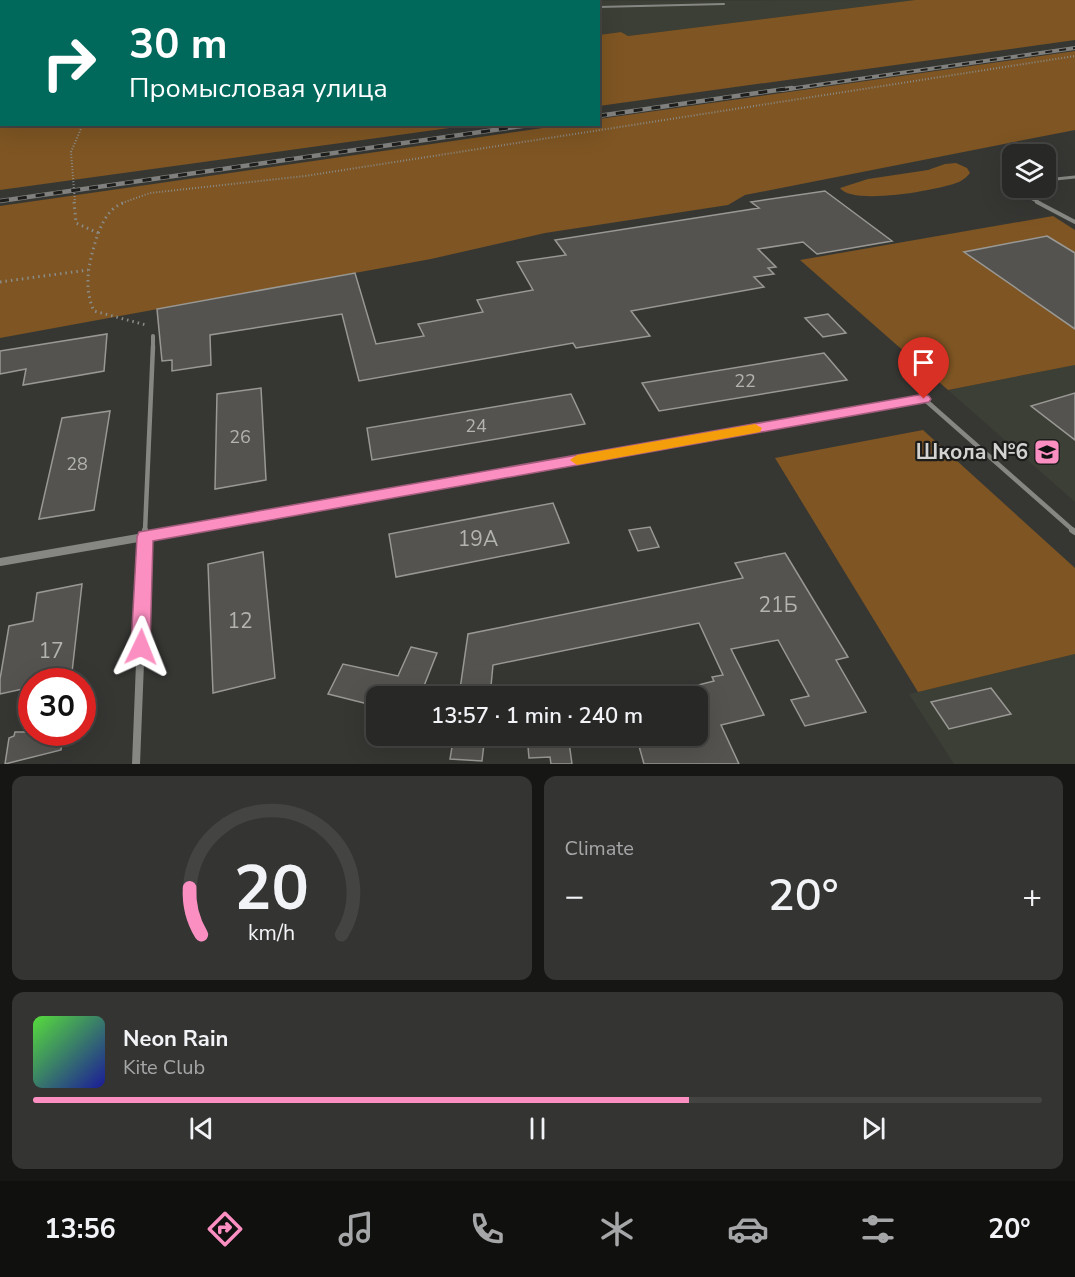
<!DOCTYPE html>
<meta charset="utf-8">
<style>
body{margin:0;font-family:"Nunito Sans",sans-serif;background:#343532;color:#f1f3f6;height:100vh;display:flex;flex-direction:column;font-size:22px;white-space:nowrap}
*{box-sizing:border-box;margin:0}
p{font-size:20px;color:#a5a6a7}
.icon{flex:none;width:33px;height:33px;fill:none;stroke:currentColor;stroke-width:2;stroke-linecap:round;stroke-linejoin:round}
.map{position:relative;height:764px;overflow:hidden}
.panel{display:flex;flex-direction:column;gap:12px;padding:12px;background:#161715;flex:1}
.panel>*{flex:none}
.banner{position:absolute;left:0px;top:0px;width:600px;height:126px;box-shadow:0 6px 24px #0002,0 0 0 2px #444543;background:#00695c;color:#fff;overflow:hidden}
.tools{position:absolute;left:1002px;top:144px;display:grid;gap:12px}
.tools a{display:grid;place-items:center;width:54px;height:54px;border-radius:12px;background:#282926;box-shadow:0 6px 24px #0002,0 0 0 2px #444543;font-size:30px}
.speed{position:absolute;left:18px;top:668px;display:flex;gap:12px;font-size:30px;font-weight:700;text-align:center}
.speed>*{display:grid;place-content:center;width:78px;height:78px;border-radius:50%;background:#282926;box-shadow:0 6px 24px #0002,0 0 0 2px #444543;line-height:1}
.speed .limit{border:9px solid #d22;background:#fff;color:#111}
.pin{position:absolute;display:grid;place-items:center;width:51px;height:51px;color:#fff;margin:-62px -26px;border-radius:50% 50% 50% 0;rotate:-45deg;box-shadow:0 0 6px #0007}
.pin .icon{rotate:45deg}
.me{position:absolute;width:66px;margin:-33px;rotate:2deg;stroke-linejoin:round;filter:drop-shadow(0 0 4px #0008)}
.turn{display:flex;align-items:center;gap:21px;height:126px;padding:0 30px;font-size:27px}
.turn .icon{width:78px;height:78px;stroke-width:2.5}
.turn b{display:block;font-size:42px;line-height:51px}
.big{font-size:45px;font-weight:600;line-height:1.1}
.panel .widget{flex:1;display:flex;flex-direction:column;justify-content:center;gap:9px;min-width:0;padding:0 21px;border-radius:12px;background:#343532}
.panel .dial{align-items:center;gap:0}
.dial svg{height:156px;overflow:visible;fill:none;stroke:#444543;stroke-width:7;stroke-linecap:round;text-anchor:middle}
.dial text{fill:#f1f3f6;stroke:none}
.song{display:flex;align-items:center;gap:18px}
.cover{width:72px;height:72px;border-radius:9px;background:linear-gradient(135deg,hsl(110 70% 55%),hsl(240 70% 35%))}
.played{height:6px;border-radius:3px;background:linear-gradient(90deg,#fc8fc1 65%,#444543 65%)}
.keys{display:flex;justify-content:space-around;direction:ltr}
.heat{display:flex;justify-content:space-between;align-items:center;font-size:33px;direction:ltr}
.panel .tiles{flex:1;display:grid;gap:12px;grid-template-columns:1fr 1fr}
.widget:last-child{grid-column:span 2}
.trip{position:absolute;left:366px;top:686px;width:342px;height:60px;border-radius:12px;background:#282926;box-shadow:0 6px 24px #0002,0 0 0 2px #444543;font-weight:600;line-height:60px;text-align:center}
.tab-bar{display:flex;height:96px;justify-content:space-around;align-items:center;background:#10100f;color:#a5a6a7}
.tab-bar .icon{width:42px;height:42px}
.tab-bar .selected{color:#fc8fc1}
.tab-bar b{font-size:27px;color:#f1f3f6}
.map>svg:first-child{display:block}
.built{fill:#3c3f35}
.green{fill:#7e5523}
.building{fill:#54534f;stroke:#999894;stroke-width:1.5}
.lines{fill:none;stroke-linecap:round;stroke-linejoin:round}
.path-far1{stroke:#8b8c88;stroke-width:2;stroke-dasharray:1 2;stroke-linecap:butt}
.path{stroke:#8b8c88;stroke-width:3;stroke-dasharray:1.5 4;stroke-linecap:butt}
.lane-far4{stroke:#868783;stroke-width:2}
.lane-far3{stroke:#868783;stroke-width:3}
.lane-far2{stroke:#868783;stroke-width:4}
.lane-far1{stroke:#868783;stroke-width:4.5}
.lane{stroke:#868783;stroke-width:6}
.street-far1{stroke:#868783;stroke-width:7}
.street{stroke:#868783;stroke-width:8}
.rail-far1-casing{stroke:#80817e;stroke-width:4}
.rail-casing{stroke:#80817e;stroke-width:4.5}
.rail-far1{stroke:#1d1e1c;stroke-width:2;stroke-dasharray:7;stroke-linecap:butt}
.rail{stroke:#1d1e1c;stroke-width:3;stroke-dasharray:9;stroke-linecap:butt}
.route{fill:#fc8fc1;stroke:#a45d7d;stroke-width:1.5}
.slow{fill:#f59e0b}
.labels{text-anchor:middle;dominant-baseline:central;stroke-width:4.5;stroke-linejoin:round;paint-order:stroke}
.number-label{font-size:18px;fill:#b3b4b0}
.poi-label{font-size:21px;font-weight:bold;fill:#d3d4d1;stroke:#1d1e1c;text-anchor:end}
.near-number-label{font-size:21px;fill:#b3b4b0}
</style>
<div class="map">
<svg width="1075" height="764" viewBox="0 0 1075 764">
<rect width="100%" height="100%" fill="#363733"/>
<!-- built -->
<g class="built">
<path d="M 915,0 L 628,36 L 621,32 L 599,35 L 598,2 L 342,1 Z"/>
<path d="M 1075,365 L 1075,502 L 948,390 Z"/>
<path d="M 1075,654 L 1075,764 L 954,764 L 909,694 Z"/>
</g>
<!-- green -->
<g class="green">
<path d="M 0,0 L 294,0 L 2,2 L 2,124 L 471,125 L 0,190 Z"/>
<path d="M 915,0 L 1075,0 L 1075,40 L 599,106 L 599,35 L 621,32 L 628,36 Z"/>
<path d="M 1075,51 L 1075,130 L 745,195 L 728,205 L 545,233 L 431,259 L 0,338 L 0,206 L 564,125 L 598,124 L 599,119 Z"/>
<path d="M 956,163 L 967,168 L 970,173 C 967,177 963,180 959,182 C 939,190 852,206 840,188 L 868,179 L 928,170 L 945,164 Z"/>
<path d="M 1053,216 L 1075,230 L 1075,365 L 948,390 L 800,260 Z"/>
<path d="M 923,430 L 1075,568 L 1075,654 L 918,692 L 775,458 Z"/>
</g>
<!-- building -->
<g class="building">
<path d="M 825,191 L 892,241 L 817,254 L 803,242 L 758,249 L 776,267 L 768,268 L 774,274 L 754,277 L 764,287 L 631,311 L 650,336 L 576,348 L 573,343 L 359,381 L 342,314 L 210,335 L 211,365 L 172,371 L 172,360 L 162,361 L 157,309 L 355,273 L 376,344 L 424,336 L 418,324 L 483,312 L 477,300 L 533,290 L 517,262 L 566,255 L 555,240 L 759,208 L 751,202 Z"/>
<path d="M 1047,236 L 1075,253 L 1075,329 L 964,252 Z"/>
<path d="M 828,314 L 846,333 L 823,337 L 805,318 Z"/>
<path d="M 107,334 L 104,371 L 23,385 L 26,369 L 0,374 L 0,351 Z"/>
<path d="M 824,353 L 847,380 L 659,411 L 642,383 Z"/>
<path d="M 261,388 L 266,480 L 215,489 L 217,394 Z"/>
<path d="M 1075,393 L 1075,440 L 1031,406 Z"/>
<path d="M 571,394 L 585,424 L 372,460 L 367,428 Z"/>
<path d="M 110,411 L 94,510 L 39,519 L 62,418 Z"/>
<path d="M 553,503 L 569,543 L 396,577 L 389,534 Z"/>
<path d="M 650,527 L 659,547 L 638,551 L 629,530 Z"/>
<path d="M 263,552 L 275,678 L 213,693 L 208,564 Z"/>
<path d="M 785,553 L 848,657 L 836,660 L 866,712 L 805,726 L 791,700 L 809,696 L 778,640 L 731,649 L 764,715 L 721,725 L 739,764 L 644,764 L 639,746 L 698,736 L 698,685 L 714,681 L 712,677 L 723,675 L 699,623 L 493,665 L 490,696 L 459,696 L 468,634 L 743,578 L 735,563 Z"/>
<path d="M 82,584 L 71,681 L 32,681 L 32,687 L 0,694 L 0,679 L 9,626 L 33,621 L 37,593 Z"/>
<path d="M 411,647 L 437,653 L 420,696 L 376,696 L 376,706 L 328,694 L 343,664 L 398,676 Z"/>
<path d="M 991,688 L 1011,714 L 949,729 L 931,702 Z"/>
<path d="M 15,732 L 63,732 L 61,750 L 5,764 L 9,738 L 14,736 Z"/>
<path d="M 454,735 L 485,735 L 482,761 L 450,759 Z"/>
<path d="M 527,735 L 568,735 L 572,764 L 551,764 L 550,757 L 529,758 Z"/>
</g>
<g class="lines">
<!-- path-far1 -->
<g class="path-far1">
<path d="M 280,0 L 286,0"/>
<path d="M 194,2 L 200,0"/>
<path d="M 75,203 L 71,152 L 83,124"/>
<path d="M 122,203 L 150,193 L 305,176 L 1075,56"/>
</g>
<!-- path -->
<g class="path">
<path d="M 74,202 L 76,223 L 98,233 C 90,259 82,285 94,311 L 146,325"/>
<path d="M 98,233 C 105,218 110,207 126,202"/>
<path d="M 0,282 L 88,270"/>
</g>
<!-- lane-far4 -->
<path class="lane-far4" d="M 598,7 L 724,4"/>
<!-- lane-far3 -->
<g class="lane-far3">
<path d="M 1046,180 L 1075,177"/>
<path d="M 1005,184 L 1040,203"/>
</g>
<!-- lane-far2 -->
<g class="lane-far2">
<path d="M 1037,202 L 1075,222"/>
<path d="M 153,347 L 153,336"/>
</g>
<!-- lane-far1 -->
<g class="lane-far1">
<path d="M 924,399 L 1074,531"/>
<path d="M 145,531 L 153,346"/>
</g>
<!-- lane -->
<g class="lane">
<path d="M 1072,530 L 1075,532"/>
<path d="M 145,537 L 145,530"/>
</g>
<!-- street-far1 -->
<path class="street-far1" d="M 176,531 L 924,399"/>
<!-- street -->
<g class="street">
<path d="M 0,562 L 184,530"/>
<path d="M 136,764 L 145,537"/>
</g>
<defs>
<path id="rail-far1" d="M 782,90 L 1075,48"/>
<g id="rail">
<path d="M 598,116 L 792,88"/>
<path d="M 0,201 L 536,124"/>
</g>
</defs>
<!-- rail-far1 casing -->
<use href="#rail-far1" class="rail-far1-casing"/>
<!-- rail casing -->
<use href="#rail" class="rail-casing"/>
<!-- rail-far1 -->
<use href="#rail-far1" class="rail-far1"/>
<!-- rail -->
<use href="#rail" class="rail"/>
</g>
<!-- route -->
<path class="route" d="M 924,394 L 929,396 L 931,399 L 929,402 L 153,541 L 150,647 L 147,652 L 141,655 L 134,652 L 131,647 L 137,537 L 139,532 Z"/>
<!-- slow -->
<path class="slow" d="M 755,424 L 762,428 L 760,432 L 577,465 L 570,460 L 577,455 Z"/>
<!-- icons -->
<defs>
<symbol id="school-square" viewBox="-11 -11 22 22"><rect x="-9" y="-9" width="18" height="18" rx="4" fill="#fc8fc1" stroke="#1d1e1c"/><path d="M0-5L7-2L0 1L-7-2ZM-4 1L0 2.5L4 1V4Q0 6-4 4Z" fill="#111"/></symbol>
</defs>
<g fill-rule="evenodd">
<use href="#school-square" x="1032" y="437" width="30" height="30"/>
</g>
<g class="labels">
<!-- number labels -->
<g class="number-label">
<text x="745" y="381">22</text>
<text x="476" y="426">24</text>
<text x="240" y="437">26</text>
<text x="77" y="464">28</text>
</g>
<!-- poi labels -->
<g class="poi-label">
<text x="1028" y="452">Школа №6</text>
</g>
<!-- near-number labels -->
<g class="near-number-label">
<text x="478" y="539">19А</text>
<text x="778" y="605">21Б</text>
<text x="240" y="621">12</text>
<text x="51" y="651">17</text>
</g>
</g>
</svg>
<div class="tools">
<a><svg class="icon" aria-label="layers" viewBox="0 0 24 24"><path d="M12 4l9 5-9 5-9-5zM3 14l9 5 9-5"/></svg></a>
</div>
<div class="speed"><div class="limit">30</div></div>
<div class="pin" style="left:924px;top:399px;background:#d93025"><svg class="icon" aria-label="arrive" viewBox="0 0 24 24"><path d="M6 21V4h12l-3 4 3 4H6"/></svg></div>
<svg class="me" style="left:141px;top:647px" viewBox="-20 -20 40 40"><path d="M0-17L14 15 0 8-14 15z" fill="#fc8fc1" stroke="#fff" stroke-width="4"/></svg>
<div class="trip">13:57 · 1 min · 240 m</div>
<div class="banner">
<div class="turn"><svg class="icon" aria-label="right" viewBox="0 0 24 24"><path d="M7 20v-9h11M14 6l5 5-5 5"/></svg><div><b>30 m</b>Промысловая улица</div></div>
</div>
</div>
<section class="panel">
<div class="tiles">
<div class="widget dial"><svg viewBox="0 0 100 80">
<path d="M14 69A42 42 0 1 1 86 69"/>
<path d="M14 69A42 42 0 0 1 8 45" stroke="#fc8fc1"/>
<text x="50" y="56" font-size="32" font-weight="700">20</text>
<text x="50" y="72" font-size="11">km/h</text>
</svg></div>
<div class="widget"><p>Climate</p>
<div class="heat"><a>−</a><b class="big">20°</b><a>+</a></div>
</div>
<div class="widget">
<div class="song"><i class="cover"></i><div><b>Neon Rain</b><p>Kite Club</p></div></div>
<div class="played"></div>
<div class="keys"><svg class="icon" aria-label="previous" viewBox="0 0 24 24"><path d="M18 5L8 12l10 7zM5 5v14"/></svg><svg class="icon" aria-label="pause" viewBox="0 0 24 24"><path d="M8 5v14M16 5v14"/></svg><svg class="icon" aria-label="next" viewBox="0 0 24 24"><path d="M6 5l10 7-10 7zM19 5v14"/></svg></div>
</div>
</div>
</section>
<nav class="tab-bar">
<b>13:56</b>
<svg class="icon selected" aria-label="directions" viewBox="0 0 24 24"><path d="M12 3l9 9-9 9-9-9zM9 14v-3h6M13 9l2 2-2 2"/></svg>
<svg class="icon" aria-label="music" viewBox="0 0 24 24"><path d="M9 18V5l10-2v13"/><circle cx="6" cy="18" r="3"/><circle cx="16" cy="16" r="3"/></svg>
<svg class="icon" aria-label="phone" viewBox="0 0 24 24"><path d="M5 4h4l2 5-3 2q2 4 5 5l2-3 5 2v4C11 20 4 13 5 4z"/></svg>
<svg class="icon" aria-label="climate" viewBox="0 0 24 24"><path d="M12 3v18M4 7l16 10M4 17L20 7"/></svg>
<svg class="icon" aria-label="car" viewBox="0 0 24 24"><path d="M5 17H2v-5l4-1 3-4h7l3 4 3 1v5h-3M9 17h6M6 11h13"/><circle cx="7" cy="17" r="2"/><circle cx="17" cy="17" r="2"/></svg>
<svg class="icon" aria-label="filters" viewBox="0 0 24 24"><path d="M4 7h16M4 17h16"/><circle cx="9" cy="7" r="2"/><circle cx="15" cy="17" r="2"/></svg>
<b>20°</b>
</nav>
